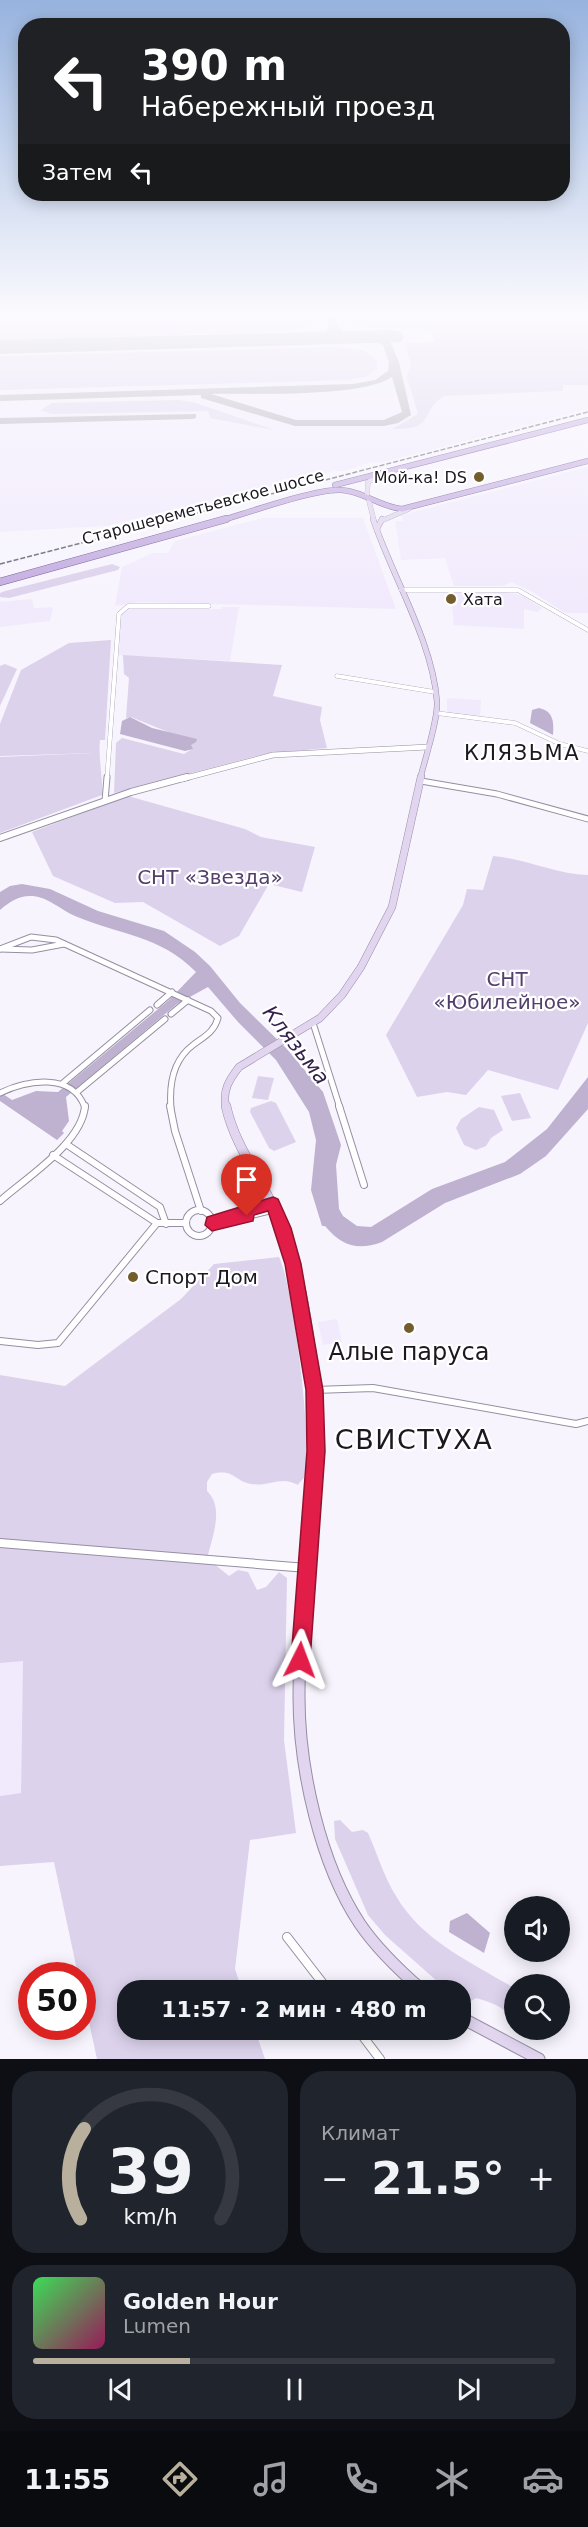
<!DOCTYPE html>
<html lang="ru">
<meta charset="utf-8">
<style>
body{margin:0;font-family:"DejaVu Sans",sans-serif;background:#20242c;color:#f1f3f6;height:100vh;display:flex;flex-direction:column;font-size:22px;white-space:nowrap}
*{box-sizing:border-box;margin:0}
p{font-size:20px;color:#9ea1a6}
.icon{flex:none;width:33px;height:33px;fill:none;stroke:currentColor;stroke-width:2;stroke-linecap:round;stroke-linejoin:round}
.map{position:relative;height:2059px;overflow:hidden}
.drawer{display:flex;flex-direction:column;gap:12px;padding:12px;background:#0d0f14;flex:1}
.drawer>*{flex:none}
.banner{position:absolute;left:18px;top:18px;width:552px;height:183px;border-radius:24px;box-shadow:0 3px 15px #0003;background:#202124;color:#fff;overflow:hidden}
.fabs{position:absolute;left:504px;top:1896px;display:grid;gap:12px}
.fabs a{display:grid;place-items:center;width:66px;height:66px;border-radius:50%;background:#171b24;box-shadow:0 3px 15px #0003;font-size:30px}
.speed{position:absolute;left:18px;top:1962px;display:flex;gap:12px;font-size:30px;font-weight:700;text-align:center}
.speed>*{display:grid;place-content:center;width:78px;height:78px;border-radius:50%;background:#171b24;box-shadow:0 3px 15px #0003;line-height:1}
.speed .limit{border:9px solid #d22;background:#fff;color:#111}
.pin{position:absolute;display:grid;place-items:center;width:51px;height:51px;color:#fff;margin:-62px -26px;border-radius:50% 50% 50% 0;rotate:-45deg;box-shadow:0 0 6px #0007}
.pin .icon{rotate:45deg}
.me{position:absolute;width:66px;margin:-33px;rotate:3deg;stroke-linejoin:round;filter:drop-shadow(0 0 4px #0008)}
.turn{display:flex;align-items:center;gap:21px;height:126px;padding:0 24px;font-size:27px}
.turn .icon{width:78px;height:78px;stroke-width:2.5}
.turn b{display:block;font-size:42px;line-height:51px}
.then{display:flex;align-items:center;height:57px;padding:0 24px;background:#0003;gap:12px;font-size:22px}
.big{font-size:45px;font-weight:700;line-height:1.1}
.drawer .widget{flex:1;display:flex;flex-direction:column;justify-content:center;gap:9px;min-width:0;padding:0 21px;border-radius:24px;background:#20242c}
.drawer .dial{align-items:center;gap:0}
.dial svg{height:156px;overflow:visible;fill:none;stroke:#363941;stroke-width:7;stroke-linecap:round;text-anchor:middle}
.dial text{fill:#f1f3f6;stroke:none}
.song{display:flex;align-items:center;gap:18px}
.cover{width:72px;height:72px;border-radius:9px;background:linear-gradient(135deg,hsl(130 70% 55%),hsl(330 70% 35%))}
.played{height:6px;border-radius:3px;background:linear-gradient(90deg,#b8b09c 30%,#363941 30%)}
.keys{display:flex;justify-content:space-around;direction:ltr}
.heat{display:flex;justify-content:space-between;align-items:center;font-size:33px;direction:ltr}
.drawer .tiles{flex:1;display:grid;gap:12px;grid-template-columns:1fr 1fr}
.widget:last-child{grid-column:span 2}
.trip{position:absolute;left:117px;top:1980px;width:354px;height:60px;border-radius:24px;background:#171b24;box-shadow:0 3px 15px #0003;font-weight:700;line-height:60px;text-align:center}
.menu{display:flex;height:96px;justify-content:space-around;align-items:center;background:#090b0e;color:#9ea1a6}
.menu .icon{width:42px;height:42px}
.menu .active{color:#b8b09c}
.menu b{font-size:27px;color:#f1f3f6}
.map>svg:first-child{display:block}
.built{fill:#f1eafc}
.green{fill:#dcd2ec}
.water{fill:#beb2d0}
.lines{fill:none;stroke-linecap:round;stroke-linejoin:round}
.taxiway{fill:#aeabb4;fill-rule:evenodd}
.runway{fill:#aeabb4;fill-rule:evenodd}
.minor-far3-casing{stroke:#968ea2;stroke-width:4.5}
.minor-far2-casing{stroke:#968ea2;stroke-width:7}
.minor-far1-casing{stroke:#968ea2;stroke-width:8}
.minor-casing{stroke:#968ea2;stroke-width:10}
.tertiary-far1-casing{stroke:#968ea2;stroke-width:6}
.tertiary-casing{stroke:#968ea2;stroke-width:8}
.secondary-far4-casing{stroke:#968ea2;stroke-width:5}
.secondary-far3-casing{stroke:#968ea2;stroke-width:6}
.secondary-far2-casing{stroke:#968ea2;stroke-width:8}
.secondary-far1-casing{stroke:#968ea2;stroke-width:10}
.secondary-casing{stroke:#968ea2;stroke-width:13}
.primary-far1-casing{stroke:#6e5490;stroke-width:6}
.primary-casing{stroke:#6e5490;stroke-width:8}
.minor-far3{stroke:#fff;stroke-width:4}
.minor-far2{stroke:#fff;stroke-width:5}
.minor-far1{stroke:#fff;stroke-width:6}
.minor{stroke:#fff;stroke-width:8}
.tertiary-far1{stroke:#fff;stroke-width:5}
.tertiary{stroke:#fff;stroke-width:6}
.secondary-far4{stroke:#e1d5f0;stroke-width:4.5}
.secondary-far3{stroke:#e1d5f0;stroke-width:5}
.secondary-far2{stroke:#e1d5f0;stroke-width:7}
.secondary-far1{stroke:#e1d5f0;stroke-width:9}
.secondary{stroke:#e1d5f0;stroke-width:11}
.primary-far1{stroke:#c3ace0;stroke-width:5}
.primary{stroke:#c3ace0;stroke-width:7}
.rail{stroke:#65626b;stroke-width:1.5;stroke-dasharray:5 2;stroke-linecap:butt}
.route{fill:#e11d48;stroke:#92132f;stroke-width:1.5}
.poi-dot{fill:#735d2d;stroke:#fff;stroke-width:2}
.labels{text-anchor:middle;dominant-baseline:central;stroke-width:4.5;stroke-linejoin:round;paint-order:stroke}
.far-poi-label{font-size:16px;fill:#1b1820;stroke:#fff;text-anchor:end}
.far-street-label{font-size:16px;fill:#1b1820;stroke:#fff}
.park-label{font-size:20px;fill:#523f6b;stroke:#fff}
.poi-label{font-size:20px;fill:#1b1820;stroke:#fff;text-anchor:start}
.neighbourhood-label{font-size:21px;letter-spacing:1.5px;fill:#1b1820;stroke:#fff}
.water-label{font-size:21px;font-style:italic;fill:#321f48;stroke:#fff}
.near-poi-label{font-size:24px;fill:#1b1820;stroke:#fff}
.near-quarter-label{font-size:27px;letter-spacing:1.5px;fill:#1b1820;stroke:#fff}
</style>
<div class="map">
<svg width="588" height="2059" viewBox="0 0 588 2059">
<rect width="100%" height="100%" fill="#f7f4fd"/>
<!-- built -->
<g class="built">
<path d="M 0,317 L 588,317 L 588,409 L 381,463 L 372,462 L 345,471 L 335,471 L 106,526 L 0,532 Z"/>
<path d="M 588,467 L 588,613 L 565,613 L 533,592 L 511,582 L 503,586 L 454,586 L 445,558 L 401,560 L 395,521 L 403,521 L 401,515 Z"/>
<path d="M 263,518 L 363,518 L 396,609 L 140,602 L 115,606 L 122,567 L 153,553 L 168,553 L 175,541 Z"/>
<path d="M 505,592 L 522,595 L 542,608 L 537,612 L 524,609 L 524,629 L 454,625 L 452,606 L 457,605 L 453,593 Z"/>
<path d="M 32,599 L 34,608 L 53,607 L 50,621 L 0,627 L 0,602 Z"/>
<path d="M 222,607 L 239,607 L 230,661 L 119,655 L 121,612 L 125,609 L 221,609 Z"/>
<path d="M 447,698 L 481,700 L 480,716 L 447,713 Z"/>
<path d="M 337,1319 L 342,1342 L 323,1345 L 318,1322 Z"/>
<path d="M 23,1660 L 21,1793 L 0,1796 L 0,1663 Z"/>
</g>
<!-- green -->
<g class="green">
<path d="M 0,317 L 313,317 L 314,325 L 293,331 L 0,340 Z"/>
<path d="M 344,317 L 588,317 L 588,385 L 563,385 L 563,391 L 444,396 C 419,411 437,430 393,429 L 418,414 L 407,377 L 411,364 L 404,343 L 435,342 L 431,330 L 357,327 L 348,324 Z"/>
<path d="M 338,347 L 364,351 L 377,361 L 377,369 L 365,377 L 348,380 L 0,390 L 0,356 Z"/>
<path d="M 179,400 L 196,403 L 274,430 L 210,418 L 208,411 L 51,414 L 41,410 L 52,403 Z"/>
<path d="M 112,564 L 120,567 L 118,570 L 9,598 L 0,597 L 0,593 L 5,591 Z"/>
<path d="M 111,640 L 105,740 L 100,740 C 98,758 103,776 102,795 L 0,833 L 0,757 L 94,753 L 0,756 L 0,724 L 21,670 L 69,643 Z"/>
<path d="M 123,655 L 282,665 L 273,696 L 322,707 L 320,720 L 327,748 L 265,754 L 114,793 L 116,743 L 122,738 L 184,754 L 192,749 L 168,732 L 131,717 L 126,718 L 129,678 L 124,674 Z"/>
<path d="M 5,664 L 17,669 L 0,706 L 0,666 Z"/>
<path d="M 128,796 L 245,829 L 261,837 L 315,847 L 302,892 L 269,884 L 239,936 L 220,946 L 143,902 L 115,903 L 53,876 L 32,832 Z"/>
<path d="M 493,856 C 528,859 554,874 588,875 L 588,1023 L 558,1090 L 488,1070 L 466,1095 L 447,1092 L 417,1097 L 386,1035 L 463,905 L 467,889 L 483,890 Z"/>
<path d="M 258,1076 L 274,1078 L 268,1100 L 252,1098 Z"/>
<path d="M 520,1093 L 531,1118 L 512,1121 L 501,1096 Z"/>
<path d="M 271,1101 L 276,1103 L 296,1142 L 274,1151 L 269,1148 L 250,1112 L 251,1108 Z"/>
<path d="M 479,1107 L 494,1110 L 503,1130 L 491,1138 L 486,1146 L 476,1150 L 464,1145 L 456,1128 L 461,1119 Z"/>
<path d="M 279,1257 C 293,1284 314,1450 304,1478 C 303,1479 298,1484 298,1485 C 281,1475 269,1487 251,1484 C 234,1481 234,1468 212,1474 L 207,1482 L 207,1491 C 224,1507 213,1535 208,1555 L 213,1563 L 229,1576 L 238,1570 L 248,1572 L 257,1590 L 266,1587 L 279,1572 L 287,1578 L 284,1740 L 296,1833 L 250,1840 L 235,1969 L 242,1990 L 128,1990 L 128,2030 L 255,2030 L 265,2059 L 97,2059 L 83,1994 L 82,1976 L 78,1975 L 54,1862 L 0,1866 L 0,1796 L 21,1793 L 23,1661 L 0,1663 L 0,1375 L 65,1386 L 181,1299 L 214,1264 Z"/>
<path d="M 340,1820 L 352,1832 L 363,1830 L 368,1833 C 377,1853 384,1877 396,1896 C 422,1941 471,1962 514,1988 L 514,2023 C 506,2007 493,2003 476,1998 L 471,2001 L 461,1998 L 460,1990 L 447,1990 L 385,1935 L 368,1915 L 335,1839 L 334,1821 Z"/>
</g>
<!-- water -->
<g class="water">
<path d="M 539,708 C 553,711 554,721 553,735 L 530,723 L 532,710 Z"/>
<path d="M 130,717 L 152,728 L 197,739 L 196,742 L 191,745 L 193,749 L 185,751 L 120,734 L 122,721 Z"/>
<path d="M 22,884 L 50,889 L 98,911 L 164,931 L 195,952 L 210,966 L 240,1003 L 287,1049 L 323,1092 L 341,1145 L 336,1165 L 339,1209 L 343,1216 L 357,1226 L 371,1227 L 432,1189 L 505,1162 L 547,1129 L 588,1077 L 588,1109 L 546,1156 L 520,1174 L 445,1203 L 382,1242 C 357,1251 342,1246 325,1226 L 322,1226 L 311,1190 L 316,1140 L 309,1112 L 276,1060 L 238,1022 L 208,987 L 177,1004 L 66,1097 L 69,1121 L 62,1131 L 64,1133 L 57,1140 L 0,1101 L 0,1092 L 12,1100 L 36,1091 L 58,1092 L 169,1000 L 196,972 C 160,935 119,935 75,916 C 61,910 48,897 33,896 C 20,895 10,901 0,910 L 0,892 L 10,886 Z"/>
<path d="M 467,1913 L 490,1933 L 484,1953 L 449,1932 L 450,1921 Z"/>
</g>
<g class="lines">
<!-- taxiway -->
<g class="taxiway">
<path d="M 327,317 L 333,317 C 347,346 363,332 390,341 L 399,362 L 411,415 L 398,423 L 384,426 L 295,426 L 201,398 L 201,395 L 0,401 L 0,395 L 353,384 L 375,380 L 388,371 L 389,362 L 383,345 L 379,343 L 350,341 L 333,334 L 296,341 L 296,337 L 325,332 L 328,329 ZM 392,377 L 402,412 L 384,420 L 296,420 L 211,394 C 252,393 361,398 392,377 Z"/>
<path d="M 196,414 L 196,418 L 192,419 L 0,424 L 0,418 Z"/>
</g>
<!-- runway -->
<path class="runway" d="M 392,330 L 401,332 L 404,337 L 401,342 L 0,354 L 0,340 Z"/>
<defs>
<g id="minor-far3">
<path d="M 401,590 L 518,590 L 588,630"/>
<path d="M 337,676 L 435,692"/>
<path d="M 436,713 L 515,723 L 560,744 L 588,751"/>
<path d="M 107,779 L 119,614 L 128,606 L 209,606"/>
</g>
<g id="minor-far2">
<path d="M 421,781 L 497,794 L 588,819"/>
<path d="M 105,801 L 107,777"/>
<path d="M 0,949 L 31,937 L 56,940 L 211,1011 L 218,1018 C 214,1032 205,1036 193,1045 C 173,1060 169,1084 171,1108"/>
<path d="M 0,949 L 32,950 L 64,944"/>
<path d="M 157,1005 L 172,992"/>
<path d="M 171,1014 L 188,1000"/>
<path d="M 313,1023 L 340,1108"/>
<path d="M 63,1083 L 150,1010"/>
<path d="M 77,1092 L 165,1019"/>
<path d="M 0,1093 C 27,1080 73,1072 85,1108"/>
</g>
<g id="minor-far1">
<path d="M 170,1106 L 175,1131 L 201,1211"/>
<path d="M 339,1106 L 364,1185"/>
<path d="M 66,1144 L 160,1207 L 166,1224"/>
<path d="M 53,1155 L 157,1223 L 184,1223"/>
<path d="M 0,1201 C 27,1177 82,1143 85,1106"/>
<circle cx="199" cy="1223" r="13"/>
<path d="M 223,1219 L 273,1203"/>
<path d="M 212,1225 L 275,1209"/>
<path d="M 0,1341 L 38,1345 L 58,1343 L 157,1223"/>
<path d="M 315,1390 L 373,1388 L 576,1424 L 588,1421"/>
</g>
<g id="minor">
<path d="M 0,1543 L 307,1568"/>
<path d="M 287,1937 L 328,1990"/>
<path d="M 358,2030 L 380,2059"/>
</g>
<path id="tertiary-far1" d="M 182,779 L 273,755 L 428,747"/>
<path id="tertiary" d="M 0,838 L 131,792 L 187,777"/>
<g id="secondary-far4">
<path d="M 367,497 L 368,482 L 383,474"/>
<path d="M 369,501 L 374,521"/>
<path d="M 381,521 L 409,509"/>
</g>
<g id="secondary-far3">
<path d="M 373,519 C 392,576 433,642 437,702 C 438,720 425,759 420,779"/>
<path d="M 377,529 L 382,519"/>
</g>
<path id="secondary-far2" d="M 226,1108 C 222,1091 229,1080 239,1067 L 320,1018 L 342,995 L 361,967 L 392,907 L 421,777"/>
<path id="secondary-far1" d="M 226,1106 C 235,1148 264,1182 280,1221 C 317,1312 320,1430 312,1526"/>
<g id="secondary">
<path d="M 312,1525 C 307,1582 299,1640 299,1697 C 299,1768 320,1864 360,1924 C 377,1949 399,1970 422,1990"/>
<path d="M 460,2017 L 539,2059"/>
</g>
<g id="primary-far1">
<path d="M 335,485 L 588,420"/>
<path d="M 220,521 C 247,513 317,488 341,490 C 363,491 380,507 402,509 L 588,461"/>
</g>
<path id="primary" d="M 0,582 L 226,519"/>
</defs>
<!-- minor-far3 casing -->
<use href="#minor-far3" class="minor-far3-casing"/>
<!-- minor-far2 casing -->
<use href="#minor-far2" class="minor-far2-casing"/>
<!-- minor-far1 casing -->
<use href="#minor-far1" class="minor-far1-casing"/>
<!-- minor casing -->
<use href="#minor" class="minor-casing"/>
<!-- tertiary-far1 casing -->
<use href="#tertiary-far1" class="tertiary-far1-casing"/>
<!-- tertiary casing -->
<use href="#tertiary" class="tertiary-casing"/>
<!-- secondary-far4 casing -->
<use href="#secondary-far4" class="secondary-far4-casing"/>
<!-- secondary-far3 casing -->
<use href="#secondary-far3" class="secondary-far3-casing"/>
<!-- secondary-far2 casing -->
<use href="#secondary-far2" class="secondary-far2-casing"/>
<!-- secondary-far1 casing -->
<use href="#secondary-far1" class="secondary-far1-casing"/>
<!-- secondary casing -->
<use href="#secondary" class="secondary-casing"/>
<!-- primary-far1 casing -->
<use href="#primary-far1" class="primary-far1-casing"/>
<!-- primary casing -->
<use href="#primary" class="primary-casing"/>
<!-- minor-far3 -->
<use href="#minor-far3" class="minor-far3"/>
<!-- minor-far2 -->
<use href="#minor-far2" class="minor-far2"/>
<!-- minor-far1 -->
<use href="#minor-far1" class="minor-far1"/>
<!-- minor -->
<use href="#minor" class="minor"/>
<!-- tertiary-far1 -->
<use href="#tertiary-far1" class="tertiary-far1"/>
<!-- tertiary -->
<use href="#tertiary" class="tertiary"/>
<!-- secondary-far4 -->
<use href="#secondary-far4" class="secondary-far4"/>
<!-- secondary-far3 -->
<use href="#secondary-far3" class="secondary-far3"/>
<!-- secondary-far2 -->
<use href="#secondary-far2" class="secondary-far2"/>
<!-- secondary-far1 -->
<use href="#secondary-far1" class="secondary-far1"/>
<!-- secondary -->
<use href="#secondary" class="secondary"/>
<!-- primary-far1 -->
<use href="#primary-far1" class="primary-far1"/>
<!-- primary -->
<use href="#primary" class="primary"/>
<!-- rail -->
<path class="rail" d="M 0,564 L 588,412"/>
</g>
<!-- sky -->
<linearGradient id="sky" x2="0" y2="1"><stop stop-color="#97b3de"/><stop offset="0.52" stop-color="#fbfafe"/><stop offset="1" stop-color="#fbfafe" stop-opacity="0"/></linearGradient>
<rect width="588" height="605" fill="url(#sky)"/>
<!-- route -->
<path class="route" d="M 273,1197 L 278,1199 L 291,1228 L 301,1264 L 323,1390 L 325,1451 L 310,1660 L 307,1667 L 300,1670 L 293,1667 L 291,1660 L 307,1451 L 306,1390 L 285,1264 L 268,1211 L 254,1215 L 253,1221 L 212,1231 L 205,1225 L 207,1217 Z"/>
<!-- markers -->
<g class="poi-dot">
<circle cx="479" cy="477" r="6"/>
<circle cx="451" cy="599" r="6"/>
<circle cx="133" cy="1277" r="6"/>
<circle cx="409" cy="1328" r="6"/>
</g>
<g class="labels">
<!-- far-poi labels -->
<g class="far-poi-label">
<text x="467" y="477">Мой-ка! DS</text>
<text x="463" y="599" text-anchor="start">Хата</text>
</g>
<!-- far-street labels -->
<g class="far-street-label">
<text transform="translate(203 507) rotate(-15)">Старошереметьевское шоссе</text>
</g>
<!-- park labels -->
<g class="park-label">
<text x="210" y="877">СНТ «Звезда»</text>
<text x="507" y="979">СНТ<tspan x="507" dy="23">«Юбилейное»</tspan></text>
</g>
<!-- poi labels -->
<g class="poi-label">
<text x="145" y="1277">Спорт Дом</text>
</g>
<!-- neighbourhood labels -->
<g class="neighbourhood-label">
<text x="522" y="753">КЛЯЗЬМА</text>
</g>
<!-- water labels -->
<g class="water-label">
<text transform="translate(296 1045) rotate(52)">Клязьма</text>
</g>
<!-- near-poi labels -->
<g class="near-poi-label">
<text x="409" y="1352">Алые паруса</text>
</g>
<!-- near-quarter labels -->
<g class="near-quarter-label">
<text x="414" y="1439">СВИСТУХА</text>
</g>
</g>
</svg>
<div class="fabs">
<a><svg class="icon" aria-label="sound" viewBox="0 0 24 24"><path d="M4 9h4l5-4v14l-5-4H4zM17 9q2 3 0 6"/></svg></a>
<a><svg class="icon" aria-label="search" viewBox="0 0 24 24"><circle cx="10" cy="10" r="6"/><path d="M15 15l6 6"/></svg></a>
</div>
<div class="speed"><div class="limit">50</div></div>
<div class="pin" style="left:247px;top:1216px;background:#d93025"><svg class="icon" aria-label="arrive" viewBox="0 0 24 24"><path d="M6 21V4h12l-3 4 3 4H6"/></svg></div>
<svg class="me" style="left:300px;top:1660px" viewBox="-20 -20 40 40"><path d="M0-17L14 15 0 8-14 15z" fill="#e11d48" stroke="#fff" stroke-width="4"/></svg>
<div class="trip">11:57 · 2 мин · 480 m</div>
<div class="banner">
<div class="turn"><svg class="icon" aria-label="left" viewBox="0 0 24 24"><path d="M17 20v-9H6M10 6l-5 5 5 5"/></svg><div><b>390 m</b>Набережный проезд</div></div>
<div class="then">Затем<svg class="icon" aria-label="left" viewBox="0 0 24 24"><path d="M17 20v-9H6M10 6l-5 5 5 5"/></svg></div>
</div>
</div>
<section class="drawer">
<div class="tiles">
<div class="widget dial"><svg viewBox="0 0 100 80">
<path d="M14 69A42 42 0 1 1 86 69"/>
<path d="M14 69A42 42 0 0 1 16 23" stroke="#b8b09c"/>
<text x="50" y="56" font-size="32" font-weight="700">39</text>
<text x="50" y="72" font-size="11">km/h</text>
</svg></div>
<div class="widget"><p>Климат</p>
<div class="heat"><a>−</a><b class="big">21.5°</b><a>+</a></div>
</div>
<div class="widget">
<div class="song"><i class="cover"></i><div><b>Golden Hour</b><p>Lumen</p></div></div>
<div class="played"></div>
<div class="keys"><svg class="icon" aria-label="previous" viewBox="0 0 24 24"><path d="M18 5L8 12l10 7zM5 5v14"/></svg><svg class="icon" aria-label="pause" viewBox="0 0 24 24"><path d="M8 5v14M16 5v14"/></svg><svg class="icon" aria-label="next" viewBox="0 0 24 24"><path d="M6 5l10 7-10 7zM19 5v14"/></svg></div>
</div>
</div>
</section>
<nav class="menu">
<b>11:55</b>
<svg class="icon active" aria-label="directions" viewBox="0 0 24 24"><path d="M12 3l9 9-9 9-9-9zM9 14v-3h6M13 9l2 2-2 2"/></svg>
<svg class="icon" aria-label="music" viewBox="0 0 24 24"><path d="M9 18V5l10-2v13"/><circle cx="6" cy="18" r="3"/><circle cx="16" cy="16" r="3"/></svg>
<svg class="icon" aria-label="phone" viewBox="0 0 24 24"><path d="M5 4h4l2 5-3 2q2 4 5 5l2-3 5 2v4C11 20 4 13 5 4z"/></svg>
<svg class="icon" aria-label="climate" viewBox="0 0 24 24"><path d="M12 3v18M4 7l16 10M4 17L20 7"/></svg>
<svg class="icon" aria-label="car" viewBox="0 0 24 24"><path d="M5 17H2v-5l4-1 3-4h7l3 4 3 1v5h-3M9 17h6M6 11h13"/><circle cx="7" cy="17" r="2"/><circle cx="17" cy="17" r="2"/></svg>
</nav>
